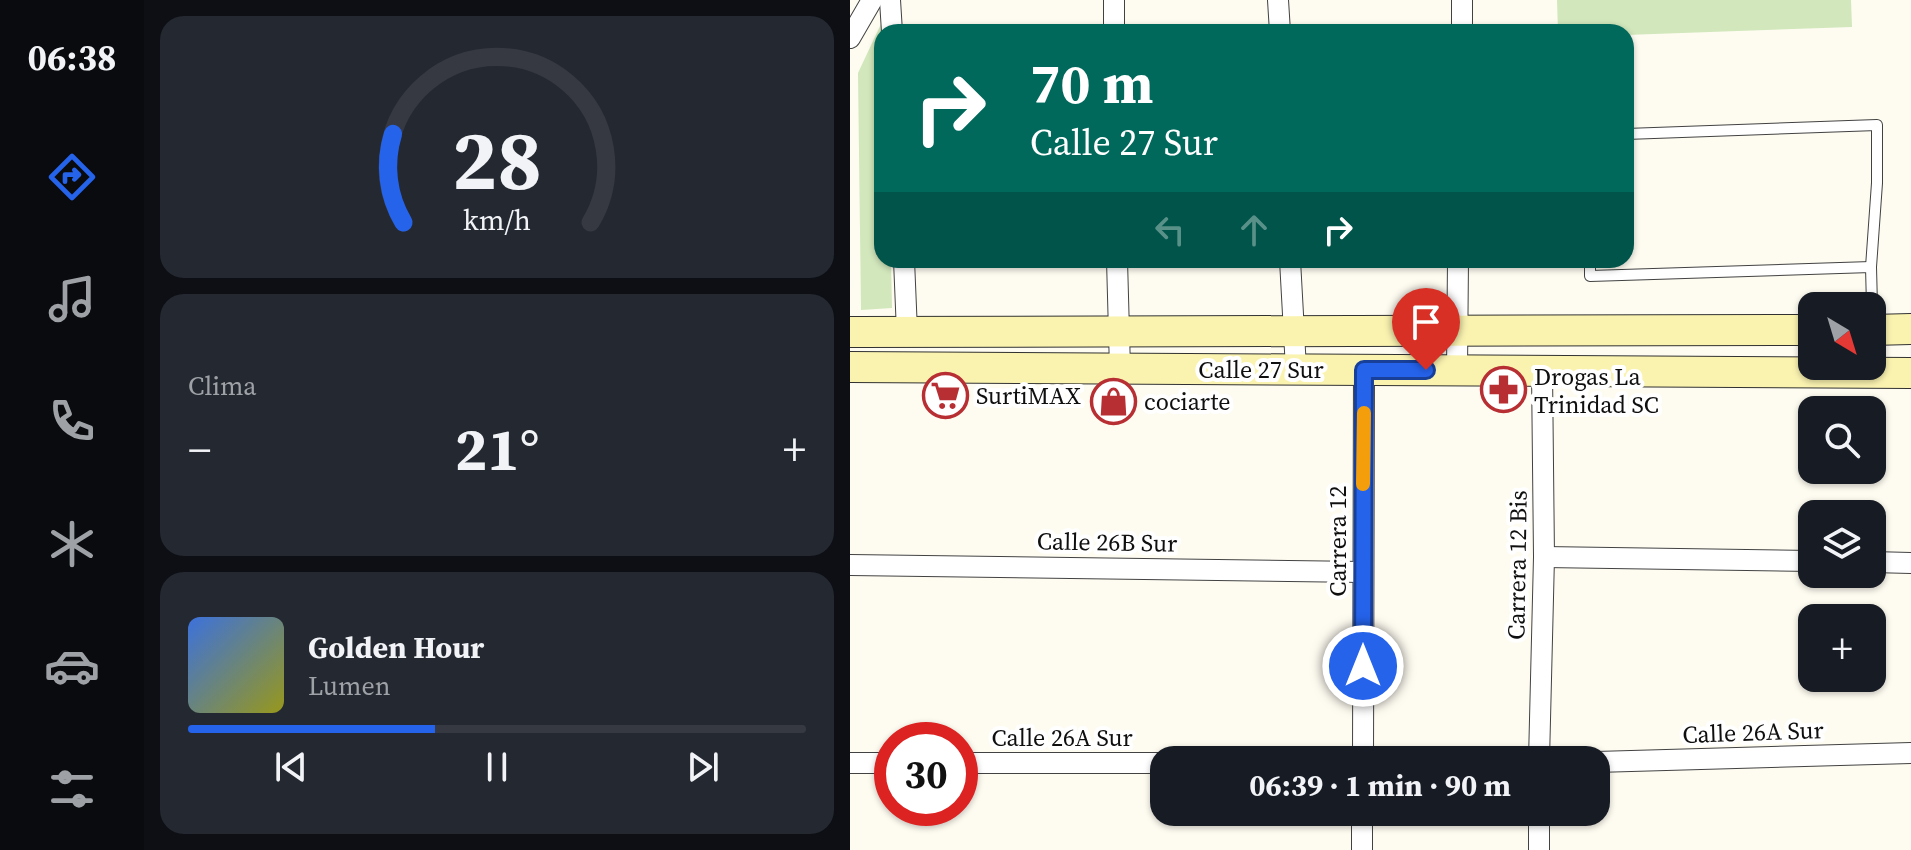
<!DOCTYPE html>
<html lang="es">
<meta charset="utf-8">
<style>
body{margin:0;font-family:"Source Serif 4",serif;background:#242831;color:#f1f3f6;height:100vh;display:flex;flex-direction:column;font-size:30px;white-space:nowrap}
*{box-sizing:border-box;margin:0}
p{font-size:26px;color:#9ea1a6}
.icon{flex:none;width:44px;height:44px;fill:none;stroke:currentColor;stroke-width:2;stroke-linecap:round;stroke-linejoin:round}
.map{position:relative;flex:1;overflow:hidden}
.details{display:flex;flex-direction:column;gap:16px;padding:16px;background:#0d0f14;width:706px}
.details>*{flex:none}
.top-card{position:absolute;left:24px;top:24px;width:760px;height:244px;border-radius:24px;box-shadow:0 2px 6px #0004;background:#00695c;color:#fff;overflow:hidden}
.needle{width:52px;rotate:142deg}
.buttons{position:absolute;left:948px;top:292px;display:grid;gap:16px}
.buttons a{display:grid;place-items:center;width:88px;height:88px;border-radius:16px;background:#171b24;box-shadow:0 2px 6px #0004;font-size:40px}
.speed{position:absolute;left:24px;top:722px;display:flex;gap:16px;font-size:40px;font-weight:700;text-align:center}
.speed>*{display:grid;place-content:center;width:104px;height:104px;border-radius:50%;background:#171b24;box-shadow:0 2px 6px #0004;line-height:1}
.speed .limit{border:12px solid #d22;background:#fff;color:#111}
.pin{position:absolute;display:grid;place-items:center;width:68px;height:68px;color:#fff;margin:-82px -34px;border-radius:50% 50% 50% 0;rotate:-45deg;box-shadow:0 0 8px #0007}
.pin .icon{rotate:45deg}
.me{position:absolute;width:88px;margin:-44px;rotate:0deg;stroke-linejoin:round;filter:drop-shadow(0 0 6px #0008)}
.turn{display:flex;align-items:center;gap:28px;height:168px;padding:0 24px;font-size:36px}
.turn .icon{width:104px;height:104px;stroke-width:2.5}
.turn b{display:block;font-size:56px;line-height:68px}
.lanes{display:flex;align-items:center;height:76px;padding:0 24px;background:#0003;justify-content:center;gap:40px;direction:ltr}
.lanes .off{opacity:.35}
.big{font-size:60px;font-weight:700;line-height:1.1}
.details .card{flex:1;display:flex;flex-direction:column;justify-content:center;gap:12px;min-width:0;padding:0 28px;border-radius:24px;background:#242831}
.details .dial{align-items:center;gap:0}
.dial svg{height:208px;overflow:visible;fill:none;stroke:#363941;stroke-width:7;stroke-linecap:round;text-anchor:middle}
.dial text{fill:#f1f3f6;stroke:none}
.song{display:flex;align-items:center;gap:24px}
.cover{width:96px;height:96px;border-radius:12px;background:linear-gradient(135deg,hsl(220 70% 55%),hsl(60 70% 35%))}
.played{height:8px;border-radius:4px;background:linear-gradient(90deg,#2563eb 40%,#363941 40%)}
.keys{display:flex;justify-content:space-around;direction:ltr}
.heat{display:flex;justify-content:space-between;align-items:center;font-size:44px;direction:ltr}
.trip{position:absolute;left:300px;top:746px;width:460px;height:80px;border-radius:24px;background:#171b24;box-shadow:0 2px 6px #0004;font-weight:700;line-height:80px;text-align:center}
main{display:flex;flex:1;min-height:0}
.dock{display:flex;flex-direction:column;width:144px;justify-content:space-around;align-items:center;background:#090b0e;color:#9ea1a6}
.dock .icon{width:56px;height:56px}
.dock .current{color:#2563eb}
.dock b{font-size:36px;color:#f1f3f6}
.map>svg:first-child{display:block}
.green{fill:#d2e7bc}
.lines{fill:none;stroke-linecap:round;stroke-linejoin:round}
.lane-casing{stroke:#424242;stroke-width:12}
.street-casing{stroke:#424242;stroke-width:22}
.secondary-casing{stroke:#313131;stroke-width:32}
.lane{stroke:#fff;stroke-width:10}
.street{stroke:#fff;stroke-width:20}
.secondary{stroke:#faf3b0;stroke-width:30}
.route-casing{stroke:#184099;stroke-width:20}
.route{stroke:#2563eb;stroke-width:14}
.slow{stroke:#f59e0b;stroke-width:14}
.labels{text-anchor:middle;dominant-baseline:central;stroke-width:8;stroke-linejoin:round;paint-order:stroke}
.street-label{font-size:24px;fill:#0f0f0f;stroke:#fff}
.poi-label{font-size:24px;fill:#0f0f0f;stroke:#fff;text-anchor:start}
</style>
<main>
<nav class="dock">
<b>06:38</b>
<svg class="icon current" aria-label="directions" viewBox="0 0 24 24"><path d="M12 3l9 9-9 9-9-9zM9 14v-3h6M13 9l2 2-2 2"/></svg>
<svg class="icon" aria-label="music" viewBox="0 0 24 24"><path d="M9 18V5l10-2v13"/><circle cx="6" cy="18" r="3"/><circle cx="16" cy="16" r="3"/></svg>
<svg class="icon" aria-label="phone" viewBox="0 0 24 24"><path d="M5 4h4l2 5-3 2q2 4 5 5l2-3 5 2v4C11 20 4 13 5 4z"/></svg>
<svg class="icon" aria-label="climate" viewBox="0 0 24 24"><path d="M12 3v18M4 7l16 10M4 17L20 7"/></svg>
<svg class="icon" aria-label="car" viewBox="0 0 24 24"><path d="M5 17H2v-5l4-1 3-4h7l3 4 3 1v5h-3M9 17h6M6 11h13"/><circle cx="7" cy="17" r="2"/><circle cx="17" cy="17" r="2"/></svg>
<svg class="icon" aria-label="filters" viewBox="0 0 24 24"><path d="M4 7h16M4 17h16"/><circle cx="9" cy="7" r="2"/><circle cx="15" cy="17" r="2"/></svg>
</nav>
<section class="details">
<div class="card dial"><svg viewBox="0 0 100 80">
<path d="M14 69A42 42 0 1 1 86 69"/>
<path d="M14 69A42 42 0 0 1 10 35" stroke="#2563eb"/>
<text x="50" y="56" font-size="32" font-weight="700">28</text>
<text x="50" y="72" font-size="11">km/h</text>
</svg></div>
<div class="card"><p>Clima</p>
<div class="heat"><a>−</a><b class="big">21°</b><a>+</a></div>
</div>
<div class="card">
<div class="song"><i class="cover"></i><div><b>Golden Hour</b><p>Lumen</p></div></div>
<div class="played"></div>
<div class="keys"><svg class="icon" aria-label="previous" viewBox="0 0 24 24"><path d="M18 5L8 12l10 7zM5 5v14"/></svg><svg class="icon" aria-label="pause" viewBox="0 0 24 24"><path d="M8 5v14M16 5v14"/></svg><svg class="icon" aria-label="next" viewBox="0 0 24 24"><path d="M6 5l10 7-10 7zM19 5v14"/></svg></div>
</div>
</section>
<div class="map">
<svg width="1061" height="850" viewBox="0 0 1061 850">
<rect width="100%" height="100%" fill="#fefcf1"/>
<!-- green -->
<g class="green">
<path d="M 707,0 L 1001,0 L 1002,27 L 776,35 L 776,32 L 708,32 Z"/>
<path d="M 38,9 L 32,32 L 32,260 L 41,260 L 42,308 L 11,310 L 8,73 Z"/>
</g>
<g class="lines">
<defs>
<g id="lane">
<path d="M 776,134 L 1027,125 L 1027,183 L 1021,267"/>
<path d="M 740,260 L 740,276 L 1021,267 L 1022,306"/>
</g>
<g id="street">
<path d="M 40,0 L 42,32"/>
<path d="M 264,0 L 264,32"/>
<path d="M 428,0 L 430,32"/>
<path d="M 612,32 L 612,0"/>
<path d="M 0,38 L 22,0"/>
<path d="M 54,260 L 57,332"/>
<path d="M 267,260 L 270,369"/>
<path d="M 440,260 L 446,369"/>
<path d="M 607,370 L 608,260"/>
<path d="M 694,557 L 962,561"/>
<path d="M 1022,562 L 1061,563"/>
<path d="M 0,565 L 513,572"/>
<path d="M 513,760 L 514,370"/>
<path d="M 689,760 L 694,557 L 692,371"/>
<path d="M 746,762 L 1061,753"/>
<path d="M 0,763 L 42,763"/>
<path d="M 110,763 L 314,763"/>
<path d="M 512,850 L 512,812"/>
<path d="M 689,850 L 689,812"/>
</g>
<g id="secondary">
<path d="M 1022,330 L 1061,329"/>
<path d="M 0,332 L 962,330"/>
<path d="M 0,367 L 1061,373"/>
</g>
</defs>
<!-- lane casing -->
<use href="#lane" class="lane-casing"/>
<!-- street casing -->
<use href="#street" class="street-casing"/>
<!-- secondary casing -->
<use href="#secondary" class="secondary-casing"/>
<!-- lane -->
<use href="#lane" class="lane"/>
<!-- street -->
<use href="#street" class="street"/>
<!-- secondary -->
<use href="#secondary" class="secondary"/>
</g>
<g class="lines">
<defs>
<path id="route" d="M 513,666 L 514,370 L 576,370"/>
</defs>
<!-- route casing -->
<use href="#route" class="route-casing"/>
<!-- route -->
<use href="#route" class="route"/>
<!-- slow -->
<path class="slow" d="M 513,484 L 514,413"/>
</g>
<!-- icons -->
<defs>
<symbol id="pharmacy-ring" viewBox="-11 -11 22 22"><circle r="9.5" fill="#fff" stroke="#b72f33" stroke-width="1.5"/><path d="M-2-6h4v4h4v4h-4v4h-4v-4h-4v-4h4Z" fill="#b72f33"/></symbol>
<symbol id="supermarket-ring" viewBox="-11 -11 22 22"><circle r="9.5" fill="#fff" stroke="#b72f33" stroke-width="1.5"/><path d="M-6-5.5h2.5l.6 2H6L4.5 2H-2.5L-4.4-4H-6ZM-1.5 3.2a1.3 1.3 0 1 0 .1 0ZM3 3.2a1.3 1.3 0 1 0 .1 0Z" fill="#b72f33"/></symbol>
<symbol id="shop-ring" viewBox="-11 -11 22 22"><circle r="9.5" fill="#fff" stroke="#b72f33" stroke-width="1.5"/><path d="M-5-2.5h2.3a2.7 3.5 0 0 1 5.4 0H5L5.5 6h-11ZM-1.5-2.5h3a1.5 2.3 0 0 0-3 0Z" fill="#b72f33"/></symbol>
</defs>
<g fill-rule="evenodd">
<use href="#pharmacy-ring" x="628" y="364" width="51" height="51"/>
<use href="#supermarket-ring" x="70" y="370" width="51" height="51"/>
<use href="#shop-ring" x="238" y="376" width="51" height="51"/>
</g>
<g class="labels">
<!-- street labels -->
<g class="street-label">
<text x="411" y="369">Calle 27 Sur</text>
<text transform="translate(487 541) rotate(-90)">Carrera 12</text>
<text transform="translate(257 542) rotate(1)">Calle 26B Sur</text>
<text transform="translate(667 565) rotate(-89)">Carrera 12 Bis</text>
<text transform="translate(903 732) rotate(-2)">Calle 26A Sur</text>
<text x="212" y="737">Calle 26A Sur</text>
</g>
<!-- poi labels -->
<g class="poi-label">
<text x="684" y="376">Drogas La<tspan x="684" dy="28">Trinidad SC</tspan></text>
<text x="126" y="395">SurtiMAX</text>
<text x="294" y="401">cociarte</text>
</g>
</g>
</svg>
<div class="buttons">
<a><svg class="needle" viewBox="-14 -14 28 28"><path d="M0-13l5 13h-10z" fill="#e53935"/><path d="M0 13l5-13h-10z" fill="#9ea1a6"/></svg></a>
<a><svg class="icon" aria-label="search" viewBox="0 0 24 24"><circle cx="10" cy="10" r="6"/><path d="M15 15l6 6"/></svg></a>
<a><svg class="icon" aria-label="layers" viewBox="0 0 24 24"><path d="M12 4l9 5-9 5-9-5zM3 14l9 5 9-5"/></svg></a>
<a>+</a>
</div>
<div class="speed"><div class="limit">30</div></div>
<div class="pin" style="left:576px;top:370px;background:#d93025"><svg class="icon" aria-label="arrive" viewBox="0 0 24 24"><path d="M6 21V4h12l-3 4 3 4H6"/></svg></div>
<svg class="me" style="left:513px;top:666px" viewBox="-20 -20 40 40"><circle r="17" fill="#2563eb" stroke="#fff" stroke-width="3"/><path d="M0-11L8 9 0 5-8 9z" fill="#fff"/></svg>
<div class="trip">06:39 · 1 min · 90 m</div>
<div class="top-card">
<div class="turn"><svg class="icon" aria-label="right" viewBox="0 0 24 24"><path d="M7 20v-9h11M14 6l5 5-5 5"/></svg><div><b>70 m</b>Calle 27 Sur</div></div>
<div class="lanes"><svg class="icon off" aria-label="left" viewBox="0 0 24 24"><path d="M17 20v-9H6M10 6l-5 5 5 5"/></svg><svg class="icon off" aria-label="ahead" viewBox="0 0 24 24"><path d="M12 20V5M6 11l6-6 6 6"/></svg><svg class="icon" aria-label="right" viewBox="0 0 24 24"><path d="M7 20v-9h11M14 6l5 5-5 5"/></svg></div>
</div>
</div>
</main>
